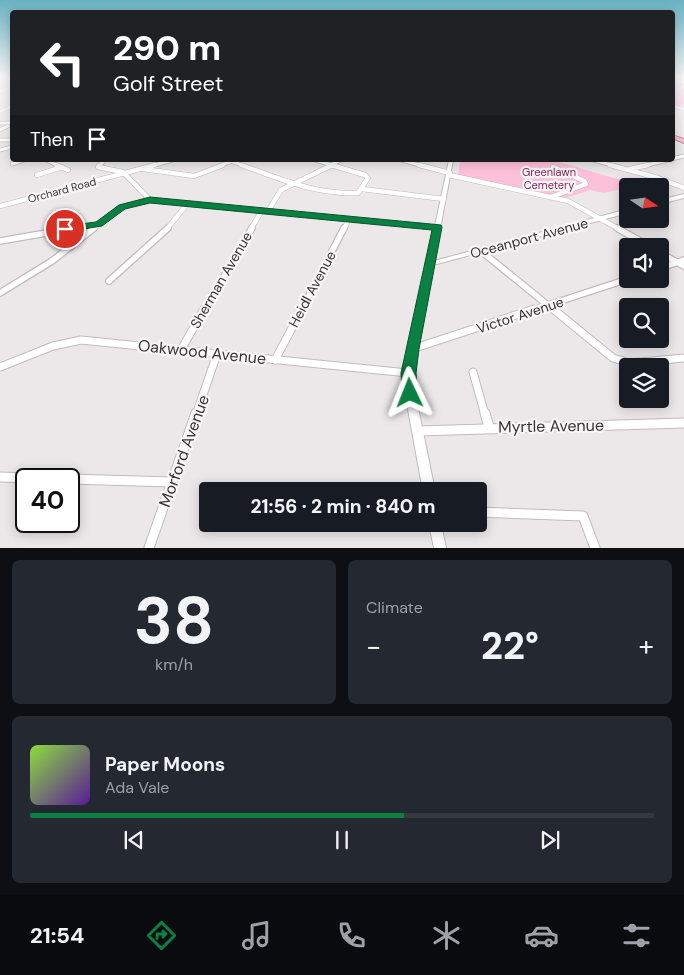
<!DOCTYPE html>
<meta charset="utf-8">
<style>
body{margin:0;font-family:"DM Sans",sans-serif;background:#242831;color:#f1f3f6;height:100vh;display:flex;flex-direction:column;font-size:19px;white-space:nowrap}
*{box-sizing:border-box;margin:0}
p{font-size:16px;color:#9ea1a6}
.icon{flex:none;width:28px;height:28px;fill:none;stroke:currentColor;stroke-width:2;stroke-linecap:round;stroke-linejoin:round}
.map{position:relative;height:548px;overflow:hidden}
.details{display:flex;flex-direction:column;gap:12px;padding:12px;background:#0d0f14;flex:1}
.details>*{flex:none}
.guide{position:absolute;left:10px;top:10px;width:665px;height:152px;border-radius:5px;box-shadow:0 2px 12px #0003;background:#202124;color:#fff;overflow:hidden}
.needle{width:32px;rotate:103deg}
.fabs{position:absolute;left:619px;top:178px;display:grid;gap:10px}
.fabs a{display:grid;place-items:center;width:50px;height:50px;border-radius:5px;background:#171b24;box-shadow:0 2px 12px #0003;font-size:25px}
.speed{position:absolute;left:15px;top:468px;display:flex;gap:10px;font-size:25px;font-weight:700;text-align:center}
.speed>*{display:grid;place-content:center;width:65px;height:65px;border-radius:50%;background:#171b24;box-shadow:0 2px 12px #0003;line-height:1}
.speed .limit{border:2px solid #111;border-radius:8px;background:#fff;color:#111}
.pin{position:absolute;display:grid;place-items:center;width:42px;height:42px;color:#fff;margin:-21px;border:2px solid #fff;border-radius:50%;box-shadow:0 1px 5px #0007}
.me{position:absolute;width:55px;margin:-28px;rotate:358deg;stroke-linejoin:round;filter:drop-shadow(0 0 4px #0008)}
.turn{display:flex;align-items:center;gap:18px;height:105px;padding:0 20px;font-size:22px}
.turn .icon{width:65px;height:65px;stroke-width:2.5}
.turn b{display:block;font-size:35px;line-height:42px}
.then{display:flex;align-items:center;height:48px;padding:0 20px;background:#0003;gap:10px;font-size:19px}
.big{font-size:38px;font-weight:800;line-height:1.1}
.details .tile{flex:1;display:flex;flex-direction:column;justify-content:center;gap:8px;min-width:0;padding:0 18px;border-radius:8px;background:#242831}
.details .dial{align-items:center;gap:0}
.dial b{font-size:65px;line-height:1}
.song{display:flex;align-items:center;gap:15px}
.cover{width:60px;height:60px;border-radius:8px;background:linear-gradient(135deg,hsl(90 70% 55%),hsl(270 70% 35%))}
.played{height:5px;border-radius:2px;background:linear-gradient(90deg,#0b8043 60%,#363941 60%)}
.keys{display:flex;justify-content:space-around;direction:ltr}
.heat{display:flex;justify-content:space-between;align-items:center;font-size:28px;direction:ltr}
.details .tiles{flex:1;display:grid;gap:12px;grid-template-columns:1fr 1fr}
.tile:last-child{grid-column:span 2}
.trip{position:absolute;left:199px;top:482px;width:288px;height:50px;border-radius:5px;background:#171b24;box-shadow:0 2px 12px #0003;font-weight:800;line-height:50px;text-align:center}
.tabs{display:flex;height:80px;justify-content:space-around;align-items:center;background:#090b0e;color:#9ea1a6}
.tabs .icon{width:35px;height:35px}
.tabs .on{color:#0b8043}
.tabs b{font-size:22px;color:#f1f3f6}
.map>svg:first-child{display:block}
.green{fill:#ffc1da}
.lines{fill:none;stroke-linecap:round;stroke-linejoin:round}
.minor-far5-casing{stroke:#c0bcbe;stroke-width:3}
.minor-far4-casing{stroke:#c0bcbe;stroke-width:4.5}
.minor-far3-casing{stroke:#c0bcbe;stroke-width:5.5}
.minor-far2-casing{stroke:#c0bcbe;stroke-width:8}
.minor-far1-casing{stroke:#c0bcbe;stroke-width:9}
.minor-casing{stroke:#c0bcbe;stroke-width:11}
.tertiary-casing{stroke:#c0bcbe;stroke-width:2}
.trunk-casing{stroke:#b17b91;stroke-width:2}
.minor-far5{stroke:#fff;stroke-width:2.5}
.minor-far4{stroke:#fff;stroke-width:3}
.minor-far3{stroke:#fff;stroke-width:4.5}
.minor-far2{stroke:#fff;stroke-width:5.5}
.minor-far1{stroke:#fff;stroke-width:7}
.minor{stroke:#fff;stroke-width:9}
.tertiary{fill:#fff;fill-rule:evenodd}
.trunk{fill:#f6b4cf;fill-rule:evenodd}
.route{fill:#0b8043;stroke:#07532c}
.labels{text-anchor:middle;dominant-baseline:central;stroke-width:4.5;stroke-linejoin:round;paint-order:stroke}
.far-park-label{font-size:11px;fill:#892a5a;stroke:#f9f5f7}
.far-street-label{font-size:11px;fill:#363535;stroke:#f9f5f7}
.street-label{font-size:14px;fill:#363535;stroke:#f9f5f7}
.near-street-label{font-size:16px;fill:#363535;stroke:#f9f5f7}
</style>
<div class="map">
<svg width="684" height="548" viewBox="0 0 684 548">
<rect width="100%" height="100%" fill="#ece8e9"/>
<!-- green -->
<g class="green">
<path d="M 673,77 L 684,77 L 684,104 L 678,107 L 673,106 L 673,86 L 677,82 L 673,81 Z"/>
<path d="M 460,160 L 552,160 L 638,185 L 604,193 L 590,190 L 559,200 L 458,178 Z"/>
</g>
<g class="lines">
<defs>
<g id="minor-far5">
<path d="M 672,81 L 684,82"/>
<path d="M 0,92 L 12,86"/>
<path d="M 672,106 L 684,109"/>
<path d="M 0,112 L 12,106"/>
</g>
<g id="minor-far4">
<path d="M 0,123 L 12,123"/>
<path d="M 0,130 L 8,126"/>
<path d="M 0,140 L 12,140"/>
<path d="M 0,150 L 12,147"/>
<path d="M 672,159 L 684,156"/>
<path d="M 46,160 L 59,166"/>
<path d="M 228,160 L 245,166"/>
<path d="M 315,160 L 335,166"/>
<path d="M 401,160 L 423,166"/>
<path d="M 593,160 L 615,166"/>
<path d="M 12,164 L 24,160"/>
<path d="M 99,166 L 105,160"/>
<path d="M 151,166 L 173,160"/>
<path d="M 219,166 L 232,161"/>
<path d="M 329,166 L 341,160"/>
<path d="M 643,166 L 668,160"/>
</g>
<g id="minor-far3">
<path d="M 56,165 L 68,170"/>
<path d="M 100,165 L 98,167 L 123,172 L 150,200"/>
<path d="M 241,165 C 281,179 316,195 358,193 L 368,178 L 365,175 L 331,165"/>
<path d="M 419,165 L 450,173"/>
<path d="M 610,165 L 658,178 L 684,188"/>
<path d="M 143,169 L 194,176 L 223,165"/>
<path d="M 630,169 L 648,165"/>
<path d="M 37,175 L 62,167"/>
<path d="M 449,175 L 568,201 L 619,229"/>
<path d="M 362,189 L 444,199"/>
<path d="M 551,197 L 586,184 L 584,181 L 553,167"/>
<path d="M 0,206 L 155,165"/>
<path d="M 268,211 L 281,190 L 332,165"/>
<path d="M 68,229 L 99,224 L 122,207 L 150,200 L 437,227"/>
<path d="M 93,229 L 97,226"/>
<path d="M 167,229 L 188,203"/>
<path d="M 251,229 L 262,210"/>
<path d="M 344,229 L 349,219"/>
</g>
<g id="minor-far2">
<path d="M 617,228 L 649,246"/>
<path d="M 0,241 L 75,228"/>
<path d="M 481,251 L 555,311"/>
<path d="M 660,253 L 684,266"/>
<path d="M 660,268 L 684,260"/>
<path d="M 109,281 L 168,228"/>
<path d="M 0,293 L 52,261 L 94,228"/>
<path d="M 204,311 L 252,228"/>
<path d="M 301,311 L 344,228"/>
<path d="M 530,311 L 628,279"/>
</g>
<g id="minor-far1">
<path d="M 553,309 L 613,358 L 630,363 L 684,358"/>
<path d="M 412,349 L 534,309"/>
<path d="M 181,350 L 204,309"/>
<path d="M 275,360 L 302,309"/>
<path d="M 0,367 L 53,346 L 81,340 L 408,373"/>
<path d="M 473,372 L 485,415"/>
<path d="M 196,415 L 217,354"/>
</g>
<g id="minor">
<path d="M 485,413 L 489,427"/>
<path d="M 418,431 L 684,423"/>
<path d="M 0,477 L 172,482"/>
<path d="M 478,512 L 583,516 L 595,548"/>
<path d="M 149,548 L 196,413"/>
</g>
<g id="tertiary">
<rect x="0" y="77" width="12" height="2"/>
<path d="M 449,160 L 453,160 L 434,261 L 628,209 L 628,213 L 433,265 L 412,373 L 415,393 L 435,491 L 423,491 L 405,393 L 404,373 Z"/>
<path d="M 684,194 L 684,198 L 660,204 L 660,200 Z"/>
<path d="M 429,524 L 441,524 L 446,548 L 434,548 Z"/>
</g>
<path id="trunk" d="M 672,135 L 684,139 L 684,143 L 672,138 Z"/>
</defs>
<!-- minor-far5 casing -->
<use href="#minor-far5" class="minor-far5-casing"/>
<!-- minor-far4 casing -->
<use href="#minor-far4" class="minor-far4-casing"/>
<!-- minor-far3 casing -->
<use href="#minor-far3" class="minor-far3-casing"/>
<!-- minor-far2 casing -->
<use href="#minor-far2" class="minor-far2-casing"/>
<!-- minor-far1 casing -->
<use href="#minor-far1" class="minor-far1-casing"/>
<!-- minor casing -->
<use href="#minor" class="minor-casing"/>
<!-- tertiary casing -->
<use href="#tertiary" class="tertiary-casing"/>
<!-- trunk casing -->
<use href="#trunk" class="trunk-casing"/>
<!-- minor-far5 -->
<use href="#minor-far5" class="minor-far5"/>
<!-- minor-far4 -->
<use href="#minor-far4" class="minor-far4"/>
<!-- minor-far3 -->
<use href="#minor-far3" class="minor-far3"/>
<!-- minor-far2 -->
<use href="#minor-far2" class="minor-far2"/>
<!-- minor-far1 -->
<use href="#minor-far1" class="minor-far1"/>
<!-- minor -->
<use href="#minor" class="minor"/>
<!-- tertiary -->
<use href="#tertiary" class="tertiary"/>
<!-- trunk -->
<use href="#trunk" class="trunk"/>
</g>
<!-- sky -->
<linearGradient id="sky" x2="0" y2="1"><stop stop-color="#68b2c3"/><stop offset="0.5" stop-color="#f6f5f5"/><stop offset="1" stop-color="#f6f5f5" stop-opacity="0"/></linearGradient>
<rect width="684" height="154" fill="url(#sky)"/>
<!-- route -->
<path class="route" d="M 150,197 L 441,225 L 442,227 L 419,349 L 416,373 L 418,393 L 416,398 L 410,400 L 405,398 L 402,393 L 401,373 L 432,230 L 150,203 L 125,209 L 102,226 L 65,232 L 60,229 L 65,226 L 96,222 L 119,205 Z"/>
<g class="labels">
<!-- far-park labels -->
<g class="far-park-label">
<text x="549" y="172">Greenlawn<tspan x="549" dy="13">Cemetery</tspan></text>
</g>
<!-- far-street labels -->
<g class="far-street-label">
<text transform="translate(62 190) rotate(-15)">Orchard Road</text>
</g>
<!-- street labels -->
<g class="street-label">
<text transform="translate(529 238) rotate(-15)">Oceanport Avenue</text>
<text transform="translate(221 280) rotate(-60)">Sherman Avenue</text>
<text transform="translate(312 289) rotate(-62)">Heidl Avenue</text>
<text transform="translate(520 315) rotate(-18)">Victor Avenue</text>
</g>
<!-- near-street labels -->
<g class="near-street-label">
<text transform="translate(202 352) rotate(6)">Oakwood Avenue</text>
<text transform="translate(551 426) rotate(-1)">Myrtle Avenue</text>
<text transform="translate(184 451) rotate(-70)">Morford Avenue</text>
</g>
</g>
</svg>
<div class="fabs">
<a><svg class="needle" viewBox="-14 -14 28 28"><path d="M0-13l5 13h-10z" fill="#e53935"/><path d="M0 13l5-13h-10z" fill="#9ea1a6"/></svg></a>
<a><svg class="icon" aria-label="sound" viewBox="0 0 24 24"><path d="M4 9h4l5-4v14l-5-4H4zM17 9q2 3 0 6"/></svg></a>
<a><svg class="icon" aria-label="search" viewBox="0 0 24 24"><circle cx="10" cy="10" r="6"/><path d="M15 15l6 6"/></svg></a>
<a><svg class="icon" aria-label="layers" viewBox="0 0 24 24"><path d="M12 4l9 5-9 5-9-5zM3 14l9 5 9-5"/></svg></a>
</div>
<div class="speed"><div class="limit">40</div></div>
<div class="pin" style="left:65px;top:229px;background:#d93025"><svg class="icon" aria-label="arrive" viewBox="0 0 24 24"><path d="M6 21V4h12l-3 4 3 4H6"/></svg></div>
<svg class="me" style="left:410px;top:393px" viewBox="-20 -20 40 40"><path d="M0-17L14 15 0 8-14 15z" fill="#0b8043" stroke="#fff" stroke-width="4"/></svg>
<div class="trip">21:56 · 2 min · 840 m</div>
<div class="guide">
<div class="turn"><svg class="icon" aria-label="left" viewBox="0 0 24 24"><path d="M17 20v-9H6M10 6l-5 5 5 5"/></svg><div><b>290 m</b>Golf Street</div></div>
<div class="then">Then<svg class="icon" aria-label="arrive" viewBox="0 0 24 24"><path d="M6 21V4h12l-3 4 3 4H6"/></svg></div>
</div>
</div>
<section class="details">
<div class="tiles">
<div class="tile dial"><b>38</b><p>km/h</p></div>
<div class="tile"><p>Climate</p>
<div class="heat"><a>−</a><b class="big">22°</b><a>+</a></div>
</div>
<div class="tile">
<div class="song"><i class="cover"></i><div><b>Paper Moons</b><p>Ada Vale</p></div></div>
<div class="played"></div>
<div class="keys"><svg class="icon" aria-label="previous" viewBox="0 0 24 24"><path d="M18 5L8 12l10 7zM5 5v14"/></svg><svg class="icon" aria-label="pause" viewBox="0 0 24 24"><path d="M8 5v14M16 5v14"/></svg><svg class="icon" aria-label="next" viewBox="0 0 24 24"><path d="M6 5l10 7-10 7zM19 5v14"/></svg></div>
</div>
</div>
</section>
<nav class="tabs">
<b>21:54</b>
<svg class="icon on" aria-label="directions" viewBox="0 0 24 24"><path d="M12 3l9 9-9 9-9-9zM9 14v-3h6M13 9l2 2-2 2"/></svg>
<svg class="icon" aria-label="music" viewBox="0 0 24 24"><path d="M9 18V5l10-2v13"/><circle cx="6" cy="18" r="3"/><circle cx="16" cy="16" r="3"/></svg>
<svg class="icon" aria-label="phone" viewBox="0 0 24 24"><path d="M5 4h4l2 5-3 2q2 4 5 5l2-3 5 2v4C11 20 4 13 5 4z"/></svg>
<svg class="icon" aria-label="climate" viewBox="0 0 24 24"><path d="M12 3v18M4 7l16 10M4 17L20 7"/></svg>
<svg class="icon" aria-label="car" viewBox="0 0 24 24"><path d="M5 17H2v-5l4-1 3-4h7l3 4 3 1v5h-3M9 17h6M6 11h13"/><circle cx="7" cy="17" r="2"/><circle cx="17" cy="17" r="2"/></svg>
<svg class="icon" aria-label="filters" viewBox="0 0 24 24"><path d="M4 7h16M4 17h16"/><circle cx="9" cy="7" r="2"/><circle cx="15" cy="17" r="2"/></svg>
</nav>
